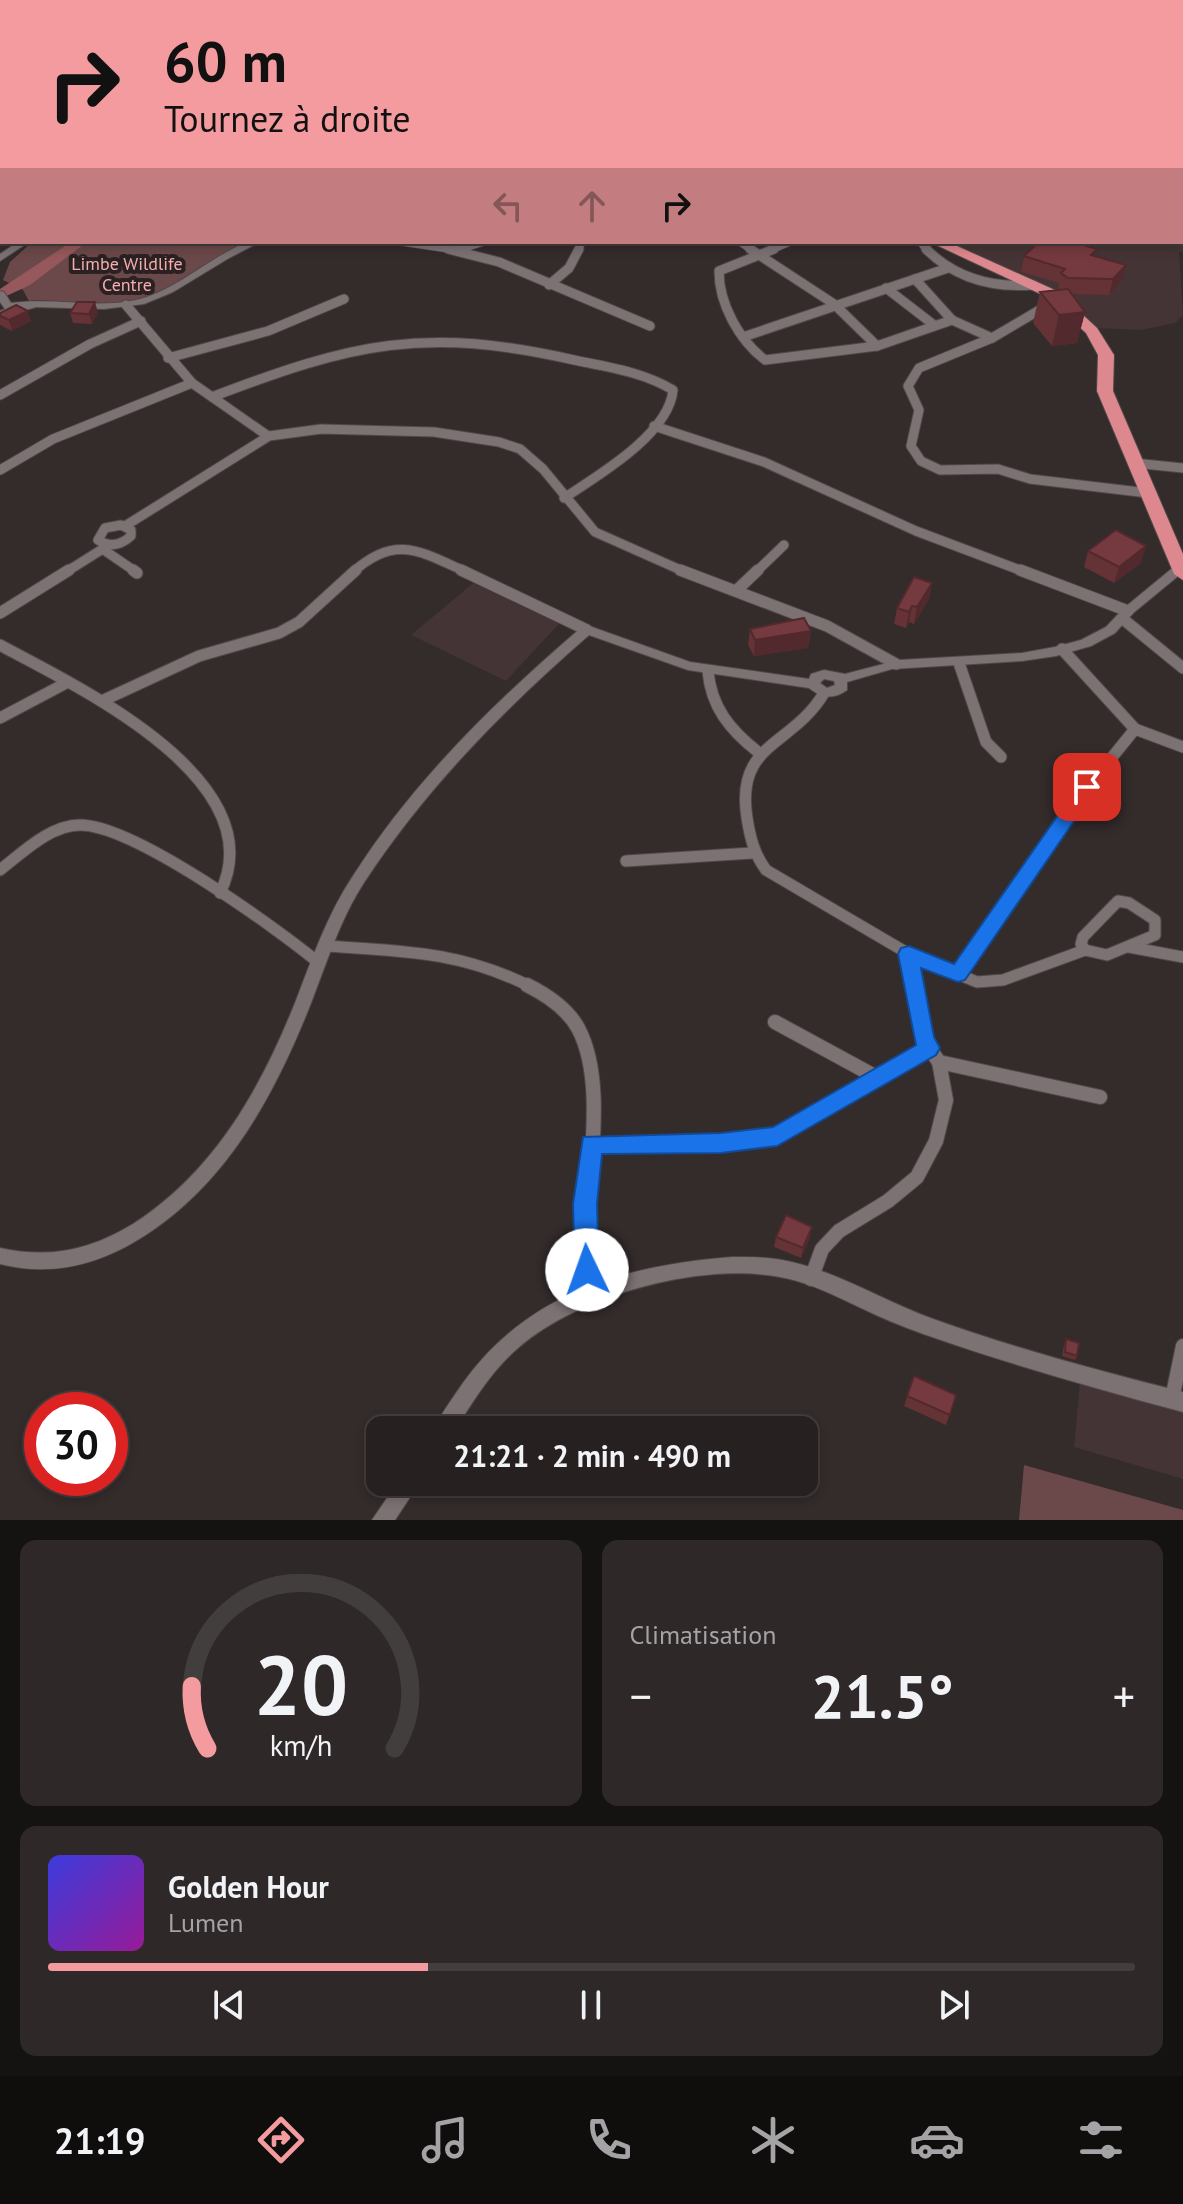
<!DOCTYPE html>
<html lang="fr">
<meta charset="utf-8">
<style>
body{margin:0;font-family:"PT Sans",sans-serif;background:#2f2829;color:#f1f3f6;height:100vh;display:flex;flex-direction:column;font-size:30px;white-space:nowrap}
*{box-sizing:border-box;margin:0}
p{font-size:26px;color:#a4a3a5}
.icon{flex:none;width:44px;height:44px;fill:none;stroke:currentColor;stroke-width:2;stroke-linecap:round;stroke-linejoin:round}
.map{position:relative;height:1520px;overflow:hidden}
.details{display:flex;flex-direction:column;gap:20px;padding:20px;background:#151212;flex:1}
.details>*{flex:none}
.top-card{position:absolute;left:0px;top:0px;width:1184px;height:244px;box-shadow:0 4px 12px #0003,0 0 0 2px #433e3e;background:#f49b9f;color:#111;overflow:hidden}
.speed{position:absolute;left:24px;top:1392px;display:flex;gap:16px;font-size:40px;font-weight:700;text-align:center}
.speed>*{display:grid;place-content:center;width:104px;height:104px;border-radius:50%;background:#272020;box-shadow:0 4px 12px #0003,0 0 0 2px #433e3e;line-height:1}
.speed .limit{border:12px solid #d22;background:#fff;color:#111}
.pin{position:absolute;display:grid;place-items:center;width:68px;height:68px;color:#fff;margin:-34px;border-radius:16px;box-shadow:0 4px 12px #0006}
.me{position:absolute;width:88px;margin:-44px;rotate:357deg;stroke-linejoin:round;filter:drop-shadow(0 0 6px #0008)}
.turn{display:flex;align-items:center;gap:28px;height:168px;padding:0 32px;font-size:36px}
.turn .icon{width:104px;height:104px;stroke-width:2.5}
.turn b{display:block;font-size:56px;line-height:68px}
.lanes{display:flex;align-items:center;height:76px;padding:0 32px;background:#0003;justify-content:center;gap:40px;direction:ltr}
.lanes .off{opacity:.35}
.big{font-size:60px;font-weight:600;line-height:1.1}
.details .card{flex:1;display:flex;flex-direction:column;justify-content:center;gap:12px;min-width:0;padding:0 28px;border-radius:16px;background:#2f2829}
.details .dial{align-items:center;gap:0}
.dial svg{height:208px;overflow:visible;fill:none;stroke:#433e3e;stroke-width:7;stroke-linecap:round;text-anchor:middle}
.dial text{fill:#f1f3f6;stroke:none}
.song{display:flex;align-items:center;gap:24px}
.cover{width:96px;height:96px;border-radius:12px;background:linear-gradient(135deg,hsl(240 70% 55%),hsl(300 70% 35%))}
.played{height:8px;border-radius:4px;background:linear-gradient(90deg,#f49b9f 35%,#433e3e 35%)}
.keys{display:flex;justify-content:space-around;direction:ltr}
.heat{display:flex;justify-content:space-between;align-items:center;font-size:44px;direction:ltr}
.details .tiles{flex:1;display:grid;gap:20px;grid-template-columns:1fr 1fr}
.card:last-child{grid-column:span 2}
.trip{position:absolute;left:366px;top:1416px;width:452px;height:80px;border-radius:16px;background:#272020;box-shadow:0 4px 12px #0003,0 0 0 2px #433e3e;font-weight:600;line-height:80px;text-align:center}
.dock{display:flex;height:128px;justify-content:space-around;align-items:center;background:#100d0d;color:#a4a3a5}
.dock .icon{width:56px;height:56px}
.dock .on{color:#f49b9f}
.dock b{font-size:36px;color:#f1f3f6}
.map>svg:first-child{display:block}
.built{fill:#443435}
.green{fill:#6b4849}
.water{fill:#96585c}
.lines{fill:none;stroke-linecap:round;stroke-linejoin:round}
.river{fill:#96585c;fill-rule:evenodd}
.minor-far3-casing{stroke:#514949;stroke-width:8}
.minor-far2-casing{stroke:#514949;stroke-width:11}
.minor-far1-casing{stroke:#514949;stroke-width:13}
.minor-casing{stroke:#514949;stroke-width:16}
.tertiary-casing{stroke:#514949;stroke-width:2}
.trunk-casing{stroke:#514949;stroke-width:2}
.minor-far3{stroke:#7d7273;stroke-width:7}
.minor-far2{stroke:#7d7273;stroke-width:9}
.minor-far1{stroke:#7d7273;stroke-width:11}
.minor{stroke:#7d7273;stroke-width:14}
.tertiary{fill:#7d7273;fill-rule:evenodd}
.trunk{fill:#dd888e;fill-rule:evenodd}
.wall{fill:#653236}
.shaded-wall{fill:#52292c}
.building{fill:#753a3f;stroke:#52292c;stroke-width:2}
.route{fill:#1a73e8;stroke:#114b97;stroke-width:2}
.labels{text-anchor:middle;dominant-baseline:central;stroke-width:8;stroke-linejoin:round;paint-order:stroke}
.far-park-label{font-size:18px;fill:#f7acaf;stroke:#2a2222}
</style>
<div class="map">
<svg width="1183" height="1520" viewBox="0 0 1183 1520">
<rect width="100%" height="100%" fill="#342b2b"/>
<!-- built -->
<g class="built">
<path d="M 1183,202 L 1183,252 L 1179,252 L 1183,315 L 1175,323 L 1141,330 L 1092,328 L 1078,312 L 944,242 L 1182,242 Z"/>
<path d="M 473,583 L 559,624 L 506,681 L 411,635 Z"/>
<path d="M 1080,1382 L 1183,1411 L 1183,1479 L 1074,1447 Z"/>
</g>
<!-- green -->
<g class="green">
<path d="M 213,0 L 556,0 L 559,2 L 214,2 Z"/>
<path d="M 32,242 L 250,242 C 214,255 187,282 153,297 C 115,313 68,298 29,301 L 23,290 L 3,280 L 10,262 Z"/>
<path d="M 1024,1465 L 1183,1510 L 1183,1520 L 1019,1520 Z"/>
</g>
<!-- water -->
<path class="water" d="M 556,0 L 1183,0 L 1183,202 L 1182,2 Z"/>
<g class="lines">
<!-- river -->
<path class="river" d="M 71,242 L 87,242 L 30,285 L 0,299 L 0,289 Z"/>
<defs>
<g id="minor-far3">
<path d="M 360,0 L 365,2"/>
<path d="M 159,2 L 165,0"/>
<path d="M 401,242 L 461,251"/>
<path d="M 740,242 L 753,251"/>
<path d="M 920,242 L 928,251"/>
<path d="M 459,250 L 484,242"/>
<path d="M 578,251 L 582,242"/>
<path d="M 769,251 L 790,242"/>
</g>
<g id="minor-far2">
<path d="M 448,249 L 499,262 L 650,326"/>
<path d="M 750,249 L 834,304 L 877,346"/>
<path d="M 774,249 L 719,271 C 719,304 739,340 765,360 L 877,346 L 952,320 L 992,338"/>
<path d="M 926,249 C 955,278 993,288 1033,285"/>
<path d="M 459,250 L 464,249"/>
<path d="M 915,279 L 952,320"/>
<path d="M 549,285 L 569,268 L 579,249"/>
<path d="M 886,288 L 934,325"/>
<path d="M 126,305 L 192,383 L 268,436"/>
<path d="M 1048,305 L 992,338 L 919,368 L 908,386 L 919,410 L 911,446 L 921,461 L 940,470 L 998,469 L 1030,479 L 1148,493"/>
<path d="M 743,337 L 948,268"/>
<path d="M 168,358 L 268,331 L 344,299"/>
<path d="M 0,395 L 90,344 L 141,321"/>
<path d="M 212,397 C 353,343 424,326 574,360 C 608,367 643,372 673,390 C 669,434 599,475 564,498"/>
<path d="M 654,426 L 764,462 L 916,531 L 1025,572"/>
<path d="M 1134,463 L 1183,468"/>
<path d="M 0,470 L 53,439 L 192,383"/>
<path d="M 121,525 L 131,530 L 131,536 C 121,545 110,548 98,540 L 105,528 Z"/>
<path d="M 125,526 L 269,436 L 321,429 L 434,432 L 499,442 L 520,449 L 543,469 L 595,532 L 685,572"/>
<path d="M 104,550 L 136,572"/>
<path d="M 66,572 L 109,545"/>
<path d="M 353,572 C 395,534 420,551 466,572"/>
<path d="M 756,572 L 784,545"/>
</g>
<g id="minor-far1">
<path d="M 133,570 L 137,573"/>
<path d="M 461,570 L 587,630"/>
<path d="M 680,570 L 827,626 L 896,664"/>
<path d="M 1020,570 L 1128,611"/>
<path d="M 738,589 L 758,570"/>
<path d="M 0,613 L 69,570"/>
<path d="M 1123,619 L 1183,668"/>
<path d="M 0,645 C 76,686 276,780 220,893"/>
<path d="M 1062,649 L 1135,729 L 1183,747"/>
<path d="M 959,663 L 986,742 L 1001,757"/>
<path d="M 708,671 C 711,707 730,730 758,752"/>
<path d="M 824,693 C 792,747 735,742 747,818 C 750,837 754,854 766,870 L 909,954 L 977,982 L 1003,980 L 1085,950"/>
<path d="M 104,700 L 199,656 L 279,633 L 299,622 L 356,570"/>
<path d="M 0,718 L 68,682"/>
<path d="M 626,861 L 752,853"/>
<path d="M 0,870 C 22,853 50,825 80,825 C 134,825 275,927 319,963"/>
<path d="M 1118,901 L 1129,903 L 1155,920 L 1155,935 L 1107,955 L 1085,950 L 1081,944 L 1083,937 Z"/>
<path d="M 326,946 C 402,951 461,951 531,987"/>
<path d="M 1129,947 L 1183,957"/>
<path d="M 909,954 L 914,987"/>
<path d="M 958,974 L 1075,803 L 1135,729"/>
</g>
<g id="minor">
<path d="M 527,985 C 547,995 567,1008 578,1028 C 614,1095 575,1215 592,1294"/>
<path d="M 775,1022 L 878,1078"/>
<path d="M 939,1062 L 1100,1097"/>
<path d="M 591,1144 L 721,1143 L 777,1136 L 929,1048"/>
<path d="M 811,1279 L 822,1249 L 839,1231 L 888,1201 L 917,1177 L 936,1141 L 946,1100 L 939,1062 L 923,1039 L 914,985"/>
<path d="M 1172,1399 L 1183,1346"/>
</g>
<g id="tertiary">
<path d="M 18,242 L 29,242 L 0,261 L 0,254 Z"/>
<path d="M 247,242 L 260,242 L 229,258 L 173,292 L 144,304 L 104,309 L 36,307 L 0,318 L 0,311 L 5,309 L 0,302 L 0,291 L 4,292 L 11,303 C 51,297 96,309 136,300 C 176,291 208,258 247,242 Z"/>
<path d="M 1179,565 L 1183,566 L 1183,572 L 1132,614 L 1115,633 L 1091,646 L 1056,656 L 1022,661 L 892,669 L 847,682 L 847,690 C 833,700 822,698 809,688 L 688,670 L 589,635 C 505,708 426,788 365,881 C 340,919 327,962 311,1003 C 275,1094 228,1182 144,1236 C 99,1265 52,1277 0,1264 L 0,1248 C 49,1259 91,1250 133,1224 C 214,1172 260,1090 295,1003 C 312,959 327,915 353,876 C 414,780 497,700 582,627 L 592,627 L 690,662 L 809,679 L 811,674 L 824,670 L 845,674 L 899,660 L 1022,653 L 1055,647 L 1081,640 L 1106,627 L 1124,608 L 1175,566 ZM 824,679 L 834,681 L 835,685 L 827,688 L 820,683 Z"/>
<path d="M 733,1257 C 749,1257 766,1257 782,1260 C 836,1270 884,1302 936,1320 C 1017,1349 1100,1371 1183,1392 L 1183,1412 C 1101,1390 1019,1367 938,1339 C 917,1332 896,1324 876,1315 C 845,1301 814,1283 780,1277 C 700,1262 579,1295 518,1348 C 492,1370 473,1401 455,1430 L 434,1430 C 441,1413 453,1398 463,1383 C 528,1292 627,1265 733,1257 Z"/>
<path d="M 398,1482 L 420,1482 L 395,1520 L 372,1520 Z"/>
</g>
<g id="trunk">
<path d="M 207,0 L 217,0 L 218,2 L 208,2 Z"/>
<path d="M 930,242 L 948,242 L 1057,291 L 1097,328 L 1114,355 L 1113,391 L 1183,554 L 1183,580 L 1174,574 L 1097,391 L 1098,355 L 1086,333 L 1047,297 Z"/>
</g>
</defs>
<!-- minor-far3 casing -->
<use href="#minor-far3" class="minor-far3-casing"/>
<!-- minor-far2 casing -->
<use href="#minor-far2" class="minor-far2-casing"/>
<!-- minor-far1 casing -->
<use href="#minor-far1" class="minor-far1-casing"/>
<!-- minor casing -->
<use href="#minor" class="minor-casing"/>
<!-- tertiary casing -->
<use href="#tertiary" class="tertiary-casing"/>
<!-- trunk casing -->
<use href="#trunk" class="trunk-casing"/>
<!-- minor-far3 -->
<use href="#minor-far3" class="minor-far3"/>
<!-- minor-far2 -->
<use href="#minor-far2" class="minor-far2"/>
<!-- minor-far1 -->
<use href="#minor-far1" class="minor-far1"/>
<!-- minor -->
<use href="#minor" class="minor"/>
<!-- tertiary -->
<use href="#tertiary" class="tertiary"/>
<!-- trunk -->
<use href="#trunk" class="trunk"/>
</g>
<!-- wall -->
<g class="wall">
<path d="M 1024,256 L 1096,256 L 1122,280 L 1109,295 L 1072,294 L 1085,312 L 1077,343 L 1052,346 L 1033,323 L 1040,292 L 1060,290 L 1058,288 L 1059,283 L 1021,272 Z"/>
<path d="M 0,313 L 31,321 L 12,331 L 0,325 Z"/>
<path d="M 70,313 L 98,313 L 92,324 L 73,323 Z"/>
<path d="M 1088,551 L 1141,563 L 1114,583 L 1084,567 Z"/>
<path d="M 932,583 L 929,599 L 914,624 L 909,622 L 906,628 L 894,624 L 897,608 Z"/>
<path d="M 750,629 L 811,631 L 808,648 L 754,656 L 748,645 Z"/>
<path d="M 812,1227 L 810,1237 L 801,1258 L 774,1247 L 776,1237 Z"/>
<path d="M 1066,1339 L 1077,1356 L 1075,1360 L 1062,1356 L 1064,1344 Z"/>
<path d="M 914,1376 L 956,1395 L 946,1425 L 904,1406 Z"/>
</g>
<!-- shaded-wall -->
<g class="shaded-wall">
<path d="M 1126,265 L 1122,280 L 1109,295 L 1113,279 Z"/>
<path d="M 95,302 L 98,313 L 92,324 L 89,314 Z"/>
<path d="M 28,311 L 31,321 L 12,331 L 9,320 Z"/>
<path d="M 1085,312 L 1077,343 L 1052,346 L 1059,315 Z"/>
<path d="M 1146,546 L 1141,563 L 1114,583 L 1119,567 Z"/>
<path d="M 932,583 L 929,599 L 914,624 L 917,607 Z"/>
<path d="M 912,606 L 909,622 L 906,628 L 909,612 Z"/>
<path d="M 811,631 L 808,648 L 754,656 L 755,640 Z"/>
<path d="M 812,1227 L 810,1237 L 801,1258 L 803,1248 Z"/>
</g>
<!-- building -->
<g class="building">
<path d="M 1039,242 L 1054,245 L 1056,242 L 1074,242 L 1097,249 L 1091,255 L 1126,265 L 1113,279 L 1068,278 L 1061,273 L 1065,269 L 1024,256 Z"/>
<path d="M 1068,289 L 1085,312 L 1059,315 L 1040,292 Z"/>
<path d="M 77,302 L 95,302 L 89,314 L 70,313 Z"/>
<path d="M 16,305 L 28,311 L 9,320 L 0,316 L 0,313 Z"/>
<path d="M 1116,530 L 1146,546 L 1119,567 L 1088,551 Z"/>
<path d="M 914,577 L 932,583 L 917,607 L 912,606 L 909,612 L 897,608 Z"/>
<path d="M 804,618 L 811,631 L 755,640 L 750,629 Z"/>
<path d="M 786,1215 L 812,1227 L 803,1248 L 776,1237 Z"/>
<path d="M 1066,1339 L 1079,1343 L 1077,1356 L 1065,1352 Z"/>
<path d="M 914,1376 L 956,1395 L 950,1415 L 907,1396 Z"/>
</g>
<!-- route -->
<path class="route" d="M 1087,781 L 1094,782 L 1094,792 L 965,980 L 958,982 L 921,968 L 934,1037 L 940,1048 L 936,1055 L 777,1146 L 721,1153 L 602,1154 L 597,1204 L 599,1270 L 595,1278 L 587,1281 L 578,1278 L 575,1270 L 573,1204 L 583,1137 L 721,1133 L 773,1127 L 916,1045 L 898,954 L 901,948 L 909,946 L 954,964 L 1081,782 Z"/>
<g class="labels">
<!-- far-park labels -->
<g class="far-park-label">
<text x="127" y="263">Limbe Wildlife<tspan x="127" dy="21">Centre</tspan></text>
</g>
</g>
</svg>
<div class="speed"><div class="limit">30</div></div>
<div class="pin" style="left:1087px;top:787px;background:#d93025"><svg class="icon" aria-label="arrive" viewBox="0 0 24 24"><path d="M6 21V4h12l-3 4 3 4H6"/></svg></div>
<svg class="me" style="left:587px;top:1270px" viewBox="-20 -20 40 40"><circle r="19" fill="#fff"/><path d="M0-13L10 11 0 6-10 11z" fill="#1a73e8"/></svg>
<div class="trip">21:21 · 2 min · 490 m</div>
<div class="top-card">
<div class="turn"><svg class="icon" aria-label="right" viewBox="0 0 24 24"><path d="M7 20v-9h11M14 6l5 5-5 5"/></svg><div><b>60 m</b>Tournez à droite</div></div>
<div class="lanes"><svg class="icon off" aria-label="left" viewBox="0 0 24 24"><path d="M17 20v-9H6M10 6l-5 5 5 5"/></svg><svg class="icon off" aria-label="ahead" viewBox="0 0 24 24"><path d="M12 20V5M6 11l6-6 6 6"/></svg><svg class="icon" aria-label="right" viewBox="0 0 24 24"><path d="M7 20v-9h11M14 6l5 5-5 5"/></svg></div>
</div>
</div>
<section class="details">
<div class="tiles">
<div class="card dial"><svg viewBox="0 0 100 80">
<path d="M14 69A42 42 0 1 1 86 69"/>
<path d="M14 69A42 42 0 0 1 8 45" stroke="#f49b9f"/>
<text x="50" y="56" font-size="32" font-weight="700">20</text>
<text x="50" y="72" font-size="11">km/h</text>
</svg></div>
<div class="card"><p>Climatisation</p>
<div class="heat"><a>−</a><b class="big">21.5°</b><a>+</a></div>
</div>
<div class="card">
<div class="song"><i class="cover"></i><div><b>Golden Hour</b><p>Lumen</p></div></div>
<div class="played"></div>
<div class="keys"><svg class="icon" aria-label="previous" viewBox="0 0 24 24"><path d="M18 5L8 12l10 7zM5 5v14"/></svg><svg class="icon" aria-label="pause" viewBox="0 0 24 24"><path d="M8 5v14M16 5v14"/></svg><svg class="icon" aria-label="next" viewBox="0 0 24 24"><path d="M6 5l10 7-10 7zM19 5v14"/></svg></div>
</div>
</div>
</section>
<nav class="dock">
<b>21:19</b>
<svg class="icon on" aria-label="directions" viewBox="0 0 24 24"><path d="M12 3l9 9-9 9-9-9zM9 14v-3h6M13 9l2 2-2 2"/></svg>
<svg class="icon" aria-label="music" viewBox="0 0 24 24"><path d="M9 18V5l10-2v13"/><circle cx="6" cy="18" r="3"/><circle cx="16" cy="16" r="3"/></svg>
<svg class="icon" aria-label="phone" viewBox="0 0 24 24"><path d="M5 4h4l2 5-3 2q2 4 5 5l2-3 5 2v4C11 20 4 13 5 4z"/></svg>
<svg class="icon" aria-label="climate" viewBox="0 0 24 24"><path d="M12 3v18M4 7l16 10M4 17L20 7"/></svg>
<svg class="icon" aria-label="car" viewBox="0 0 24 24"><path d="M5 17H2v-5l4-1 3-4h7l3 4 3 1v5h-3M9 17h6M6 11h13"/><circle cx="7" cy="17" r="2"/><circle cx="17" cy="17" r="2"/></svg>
<svg class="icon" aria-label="filters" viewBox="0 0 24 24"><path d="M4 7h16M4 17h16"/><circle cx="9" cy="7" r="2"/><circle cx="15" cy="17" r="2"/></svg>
</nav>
